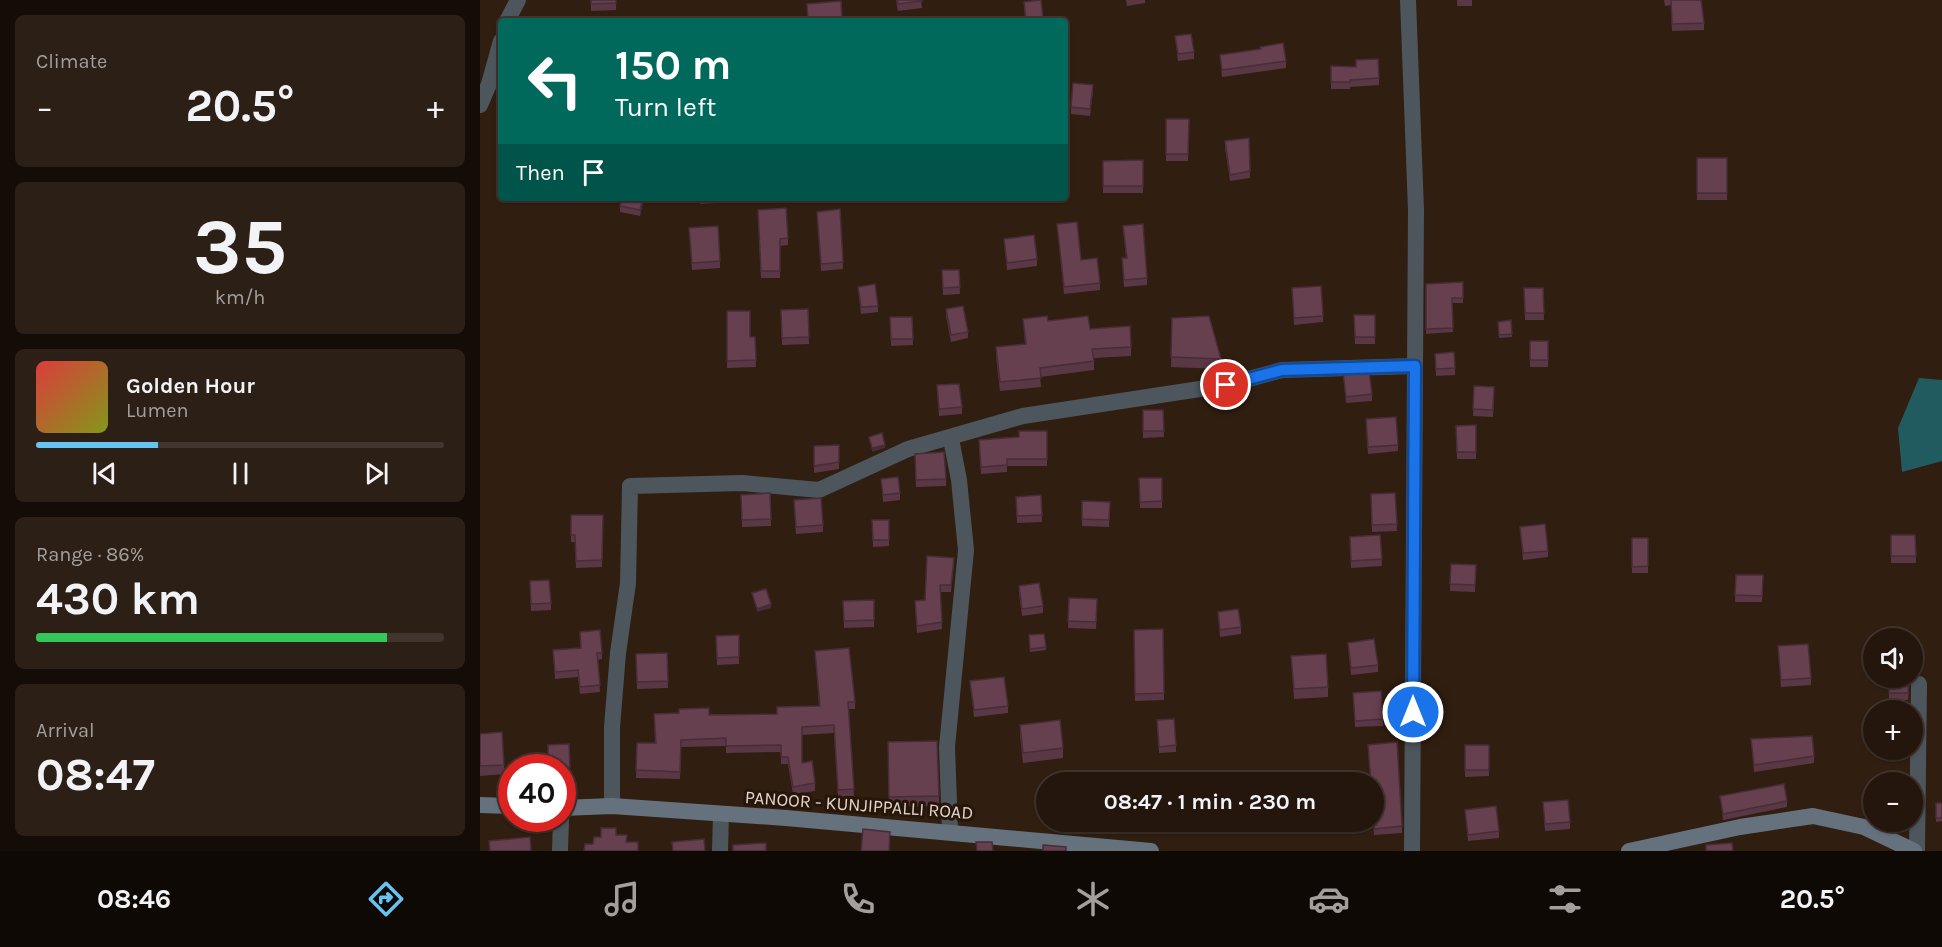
<!DOCTYPE html>
<meta charset="utf-8">
<style>
body{margin:0;font-family:Karla,sans-serif;background:#2c1f16;color:#f1f3f6;height:100vh;display:flex;flex-direction:column;font-size:22px;white-space:nowrap}
*{box-sizing:border-box;margin:0}
p{font-size:20px;color:#a39f9d}
.icon{flex:none;width:33px;height:33px;fill:none;stroke:currentColor;stroke-width:2;stroke-linecap:round;stroke-linejoin:round}
.map{position:relative;flex:1;overflow:hidden}
.sheet{display:flex;flex-direction:column;gap:15px;padding:15px;background:#140c07;width:480px}
.sheet>*{flex:none}
.guide{position:absolute;left:18px;top:18px;width:570px;height:183px;border-radius:6px;box-shadow:0 2px 4px #0004,0 0 0 2px #41352e;background:#00695c;color:#fff;overflow:hidden}
.fabs{position:absolute;left:1383px;top:628px;display:grid;gap:12px}
.fabs a{display:grid;place-items:center;width:60px;height:60px;border-radius:50%;background:#24160d;box-shadow:0 2px 4px #0004,0 0 0 2px #41352e;font-size:30px}
.speed{position:absolute;left:18px;top:754px;display:flex;gap:12px;font-size:30px;font-weight:700;text-align:center}
.speed>*{display:grid;place-content:center;width:78px;height:78px;border-radius:50%;background:#24160d;box-shadow:0 2px 4px #0004,0 0 0 2px #41352e;line-height:1}
.speed .limit{border:9px solid #d22;background:#fff;color:#111}
.pin{position:absolute;display:grid;place-items:center;width:51px;height:51px;color:#fff;margin:-26px;border:3px solid #fff;border-radius:50%;box-shadow:0 2px 6px #0007}
.me{position:absolute;width:66px;margin:-33px;rotate:0deg;stroke-linejoin:round;filter:drop-shadow(0 0 4px #0008)}
.turn{display:flex;align-items:center;gap:21px;height:126px;padding:0 18px;font-size:27px}
.turn .icon{width:78px;height:78px;stroke-width:2.5}
.turn b{display:block;font-size:42px;line-height:51px}
.then{display:flex;align-items:center;height:57px;padding:0 18px;background:#0003;gap:12px;font-size:22px}
.big{font-size:45px;font-weight:700;line-height:1.1}
.sheet .card{flex:1;display:flex;flex-direction:column;justify-content:center;gap:9px;min-width:0;padding:0 21px;border-radius:9px;background:#2c1f16}
.sheet .dial{align-items:center;gap:0}
.dial b{font-size:78px;line-height:1}
.song{display:flex;align-items:center;gap:18px}
.cover{width:72px;height:72px;border-radius:9px;background:linear-gradient(135deg,hsl(0 70% 55%),hsl(70 70% 35%))}
.played{height:6px;border-radius:3px;background:linear-gradient(90deg,#67c4f0 30%,#41352e 30%)}
.keys{display:flex;justify-content:space-around;direction:ltr}
.heat{display:flex;justify-content:space-between;align-items:center;font-size:33px;direction:ltr}
.charge{height:9px;border-radius:4px;background:linear-gradient(90deg,#34c759 86%,#41352e 0)}
.trip{position:absolute;left:556px;top:772px;width:348px;height:60px;border-radius:30px;background:#24160d;box-shadow:0 2px 4px #0004,0 0 0 2px #41352e;font-weight:700;line-height:60px;text-align:center}
.tab-bar{display:flex;height:96px;justify-content:space-around;align-items:center;background:#0e0905;color:#a39f9d}
.tab-bar .icon{width:42px;height:42px}
.tab-bar .active{color:#67c4f0}
.tab-bar b{font-size:27px;color:#f1f3f6}
main{display:flex;flex:1;min-height:0}
.map>svg:first-child{display:block}
.water{fill:#225b5f}
.lines{fill:none;stroke-linecap:round;stroke-linejoin:round}
.minor{stroke:#4d565d;stroke-width:16}
.tertiary{stroke:#4d565d;stroke-width:16}
.secondary{stroke:#65727e;stroke-width:16}
.wall{fill:#593745}
.shaded-wall{fill:#482d38}
.building{fill:#674050;stroke:#482d38;stroke-width:1.5}
.route-casing{stroke:#114b97;stroke-width:15}
.route{stroke:#1a73e8;stroke-width:10}
.labels{text-anchor:middle;dominant-baseline:central;stroke-width:6;stroke-linejoin:round;paint-order:stroke}
.street-label{font-size:18px;fill:#e2d6cd;stroke:#261508}
</style>
<main>
<section class="sheet">
<div class="card"><p>Climate</p>
<div class="heat"><a>−</a><b class="big">20.5°</b><a>+</a></div>
</div>
<div class="card dial"><b>35</b><p>km/h</p></div>
<div class="card">
<div class="song"><i class="cover"></i><div><b>Golden Hour</b><p>Lumen</p></div></div>
<div class="played"></div>
<div class="keys"><svg class="icon" aria-label="previous" viewBox="0 0 24 24"><path d="M18 5L8 12l10 7zM5 5v14"/></svg><svg class="icon" aria-label="pause" viewBox="0 0 24 24"><path d="M8 5v14M16 5v14"/></svg><svg class="icon" aria-label="next" viewBox="0 0 24 24"><path d="M6 5l10 7-10 7zM19 5v14"/></svg></div>
</div>
<div class="card"><p>Range · 86%</p><b class="big">430 km</b><div class="charge"></div></div>
<div class="card"><p>Arrival</p><b class="big">08:47</b></div>
</section>
<div class="map">
<svg width="1462" height="851" viewBox="0 0 1462 851">
<rect width="100%" height="100%" fill="#301e11"/>
<!-- water -->
<path class="water" d="M 1439,378 L 1462,380 L 1462,461 L 1422,472 L 1418,428 Z"/>
<g class="lines">
<!-- minor -->
<g class="minor">
<path d="M 27,21 L 38,0"/>
<path d="M 0,105 L 9,84 L 21,41"/>
<path d="M 132,806 L 132,727 L 138,653 L 148,583 L 150,486 L 262,483 L 339,490 L 428,449 L 543,416 L 746,385 L 802,370 L 935,366"/>
<path d="M 470,831 L 467,747 L 486,550 L 479,480 L 471,439"/>
<path d="M 80,851 L 81,819"/>
<path d="M 240,851 L 241,814"/>
<path d="M 1437,851 L 1439,684"/>
</g>
<!-- tertiary -->
<path class="tertiary" d="M 928,0 L 936,210 L 932,851"/>
<!-- secondary -->
<g class="secondary">
<path d="M 0,805 L 32,806"/>
<path d="M 82,808 L 132,806 L 306,818 L 671,851"/>
<path d="M 1149,851 L 1260,827 L 1333,816 L 1384,827 L 1434,851"/>
</g>
</g>
<!-- wall -->
<g class="wall">
<path d="M 111,0 L 136,0 L 136,10 L 111,11 Z"/>
<path d="M 416,0 L 441,0 L 442,8 L 418,11 Z"/>
<path d="M 561,0 L 563,21 L 545,21 L 544,2 Z"/>
<path d="M 646,0 L 665,0 L 665,3 L 647,6 Z"/>
<rect x="977" y="0" width="15" height="6"/>
<path d="M 1184,0 L 1221,0 L 1224,23 L 1224,30 L 1192,31 L 1191,5 L 1185,6 Z"/>
<path d="M 695,36 L 714,52 L 714,59 L 698,61 Z"/>
<path d="M 780,49 L 806,61 L 806,68 L 742,77 L 740,55 Z"/>
<path d="M 851,66 L 899,78 L 899,85 L 870,87 L 870,89 L 851,89 Z"/>
<path d="M 613,92 L 610,116 L 591,114 L 591,107 Z"/>
<path d="M 686,119 L 709,119 L 708,161 L 686,161 Z"/>
<path d="M 769,138 L 770,178 L 750,181 L 745,148 L 745,141 Z"/>
<rect x="1217" y="158" width="30" height="42"/>
<path d="M 663,160 L 663,193 L 623,193 L 623,161 Z"/>
<path d="M 164,198 L 160,216 L 140,212 L 140,206 Z"/>
<path d="M 220,198 L 238,198 L 238,203 L 220,204 Z"/>
<path d="M 360,209 L 363,269 L 341,271 L 337,212 Z"/>
<path d="M 278,217 L 308,238 L 308,245 L 300,246 L 300,278 L 281,278 Z"/>
<path d="M 577,224 L 601,260 L 620,283 L 620,290 L 584,294 Z"/>
<path d="M 643,226 L 667,278 L 667,285 L 644,287 L 642,258 L 646,258 Z"/>
<path d="M 209,228 L 240,261 L 240,268 L 212,270 Z"/>
<path d="M 524,239 L 557,259 L 557,266 L 527,270 Z"/>
<path d="M 462,270 L 479,270 L 480,294 L 463,295 Z"/>
<path d="M 983,282 L 983,303 L 972,303 L 973,332 L 946,334 L 946,284 Z"/>
<path d="M 378,287 L 398,306 L 398,312 L 381,314 Z"/>
<path d="M 812,288 L 843,316 L 843,322 L 814,325 Z"/>
<path d="M 1044,288 L 1063,288 L 1064,320 L 1045,320 Z"/>
<path d="M 328,309 L 329,344 L 302,345 L 301,310 Z"/>
<path d="M 466,309 L 488,332 L 488,338 L 471,342 L 466,316 Z"/>
<path d="M 247,311 L 270,337 L 275,337 L 276,367 L 247,368 Z"/>
<path d="M 874,315 L 895,315 L 895,344 L 875,344 Z"/>
<path d="M 410,317 L 432,317 L 433,345 L 411,346 Z"/>
<path d="M 692,318 L 741,359 L 741,369 L 691,367 Z"/>
<path d="M 543,319 L 568,321 L 610,329 L 651,347 L 651,356 L 614,358 L 614,370 L 560,377 L 561,387 L 520,391 L 516,356 L 516,347 L 545,344 Z"/>
<path d="M 1031,320 L 1032,337 L 1019,338 L 1018,322 Z"/>
<rect x="1050" y="341" width="18" height="26"/>
<path d="M 955,354 L 975,368 L 975,375 L 956,376 Z"/>
<path d="M 863,372 L 892,394 L 892,401 L 866,403 Z"/>
<path d="M 457,385 L 482,407 L 482,414 L 459,416 Z"/>
<path d="M 994,386 L 1014,387 L 1013,417 L 993,416 Z"/>
<path d="M 663,410 L 683,410 L 684,437 L 663,438 Z"/>
<path d="M 996,425 L 996,459 L 977,459 L 976,426 Z"/>
<path d="M 886,426 L 918,445 L 918,451 L 888,454 Z"/>
<path d="M 567,431 L 567,466 L 527,466 L 527,472 L 501,474 L 499,447 Z"/>
<path d="M 359,445 L 359,469 L 334,473 L 334,446 Z"/>
<path d="M 435,461 L 466,479 L 466,486 L 436,487 Z"/>
<path d="M 659,478 L 682,478 L 682,508 L 660,508 Z"/>
<path d="M 401,479 L 420,493 L 420,500 L 403,502 Z"/>
<path d="M 290,493 L 291,526 L 262,527 L 261,495 Z"/>
<path d="M 915,493 L 917,531 L 892,532 L 891,494 Z"/>
<path d="M 561,495 L 562,522 L 537,523 L 536,497 Z"/>
<path d="M 602,501 L 630,502 L 629,527 L 602,526 Z"/>
<path d="M 314,507 L 343,525 L 343,532 L 316,534 Z"/>
<path d="M 91,515 L 123,515 L 122,567 L 96,568 L 95,542 L 91,542 Z"/>
<path d="M 392,520 L 409,520 L 409,546 L 393,547 Z"/>
<path d="M 1040,527 L 1068,551 L 1068,557 L 1043,560 Z"/>
<path d="M 900,535 L 902,566 L 871,568 L 870,537 Z"/>
<path d="M 1411,535 L 1435,535 L 1436,563 L 1411,563 Z"/>
<rect x="1152" y="538" width="16" height="35"/>
<path d="M 474,564 L 471,592 L 460,592 L 462,629 L 437,633 L 435,607 L 445,600 Z"/>
<path d="M 971,564 L 996,565 L 995,592 L 970,591 Z"/>
<path d="M 1256,575 L 1283,575 L 1282,602 L 1255,602 Z"/>
<path d="M 50,581 L 71,603 L 71,610 L 51,611 Z"/>
<path d="M 539,586 L 563,606 L 563,613 L 542,616 L 539,593 Z"/>
<path d="M 589,598 L 617,599 L 616,629 L 588,628 Z"/>
<path d="M 394,600 L 394,627 L 364,628 L 363,601 Z"/>
<path d="M 738,612 L 761,627 L 761,634 L 740,637 Z"/>
<path d="M 683,629 L 684,700 L 655,701 L 654,630 Z"/>
<path d="M 100,632 L 122,653 L 122,659 L 118,660 L 120,692 L 100,694 L 98,677 L 75,679 L 73,650 L 100,648 Z"/>
<path d="M 259,635 L 259,664 L 237,665 L 236,636 Z"/>
<path d="M 549,635 L 566,647 L 566,650 L 550,652 Z"/>
<path d="M 868,643 L 898,665 L 898,672 L 871,675 Z"/>
<path d="M 1298,646 L 1331,678 L 1331,685 L 1301,687 Z"/>
<path d="M 335,651 L 375,702 L 375,709 L 369,709 L 374,796 L 358,797 L 354,733 L 322,735 L 322,763 L 335,783 L 335,791 L 313,794 L 308,764 L 301,764 L 301,752 L 246,753 L 246,746 L 201,747 L 200,779 L 156,778 L 157,743 L 175,743 L 174,714 L 297,714 L 339,706 Z"/>
<path d="M 187,653 L 188,688 L 157,689 L 156,654 Z"/>
<path d="M 811,656 L 848,687 L 848,697 L 814,699 Z"/>
<path d="M 1409,678 L 1430,678 L 1428,700 L 1409,700 Z"/>
<path d="M 490,681 L 528,706 L 528,713 L 494,717 Z"/>
<path d="M 873,693 L 903,719 L 903,726 L 875,727 Z"/>
<path d="M 677,720 L 696,745 L 696,752 L 679,753 Z"/>
<path d="M 540,725 L 583,748 L 583,758 L 543,763 L 540,735 Z"/>
<path d="M 0,734 L 24,765 L 24,774 L 0,776 Z"/>
<path d="M 1271,739 L 1334,756 L 1334,763 L 1274,772 Z"/>
<path d="M 408,742 L 459,796 L 459,806 L 409,807 Z"/>
<path d="M 89,744 L 90,774 L 82,774 L 82,768 L 68,768 L 68,745 Z"/>
<path d="M 888,745 L 922,826 L 922,833 L 894,835 L 893,822 L 894,783 L 891,783 Z"/>
<path d="M 985,745 L 1009,745 L 1009,776 L 985,777 Z"/>
<path d="M 1240,796 L 1307,801 L 1307,807 L 1243,820 Z"/>
<path d="M 1063,802 L 1090,822 L 1090,829 L 1065,831 Z"/>
<path d="M 1456,803 L 1462,803 L 1462,821 L 1456,822 Z"/>
<path d="M 985,810 L 1019,831 L 1019,838 L 988,841 Z"/>
</g>
<!-- shaded-wall -->
<g class="shaded-wall">
<path d="M 163,198 L 164,198 L 160,216 L 160,210 Z"/>
<path d="M 405,445 L 405,448 L 392,452 L 392,448 Z"/>
<path d="M 291,604 L 291,608 L 277,612 L 277,609 Z"/>
</g>
<!-- building -->
<g class="building">
<path d="M 111,0 L 136,0 L 136,3 L 111,4 Z"/>
<path d="M 417,0 L 441,0 L 442,1 L 418,4 Z"/>
<path d="M 561,0 L 563,19 L 546,20 L 544,2 Z"/>
<path d="M 1191,0 L 1221,0 L 1224,23 L 1192,24 Z"/>
<path d="M 361,1 L 362,21 L 328,21 L 327,4 Z"/>
<path d="M 164,18 L 246,20 L 246,21 L 164,21 Z"/>
<path d="M 711,34 L 714,52 L 698,54 L 695,36 Z"/>
<path d="M 803,43 L 806,61 L 742,70 L 740,55 L 781,49 L 780,47 Z"/>
<path d="M 898,59 L 899,78 L 870,80 L 870,82 L 851,82 L 851,66 L 876,67 L 876,60 Z"/>
<path d="M 593,83 L 613,85 L 610,109 L 591,107 Z"/>
<path d="M 686,119 L 709,119 L 708,154 L 686,154 Z"/>
<path d="M 769,138 L 770,171 L 750,175 L 745,141 Z"/>
<rect x="1217" y="158" width="30" height="35"/>
<path d="M 663,160 L 663,186 L 623,186 L 623,161 Z"/>
<path d="M 142,198 L 163,198 L 160,210 L 140,206 Z"/>
<path d="M 306,208 L 308,238 L 300,239 L 300,271 L 281,271 L 278,210 Z"/>
<path d="M 360,209 L 363,262 L 341,264 L 337,212 Z"/>
<path d="M 597,222 L 601,260 L 617,258 L 620,283 L 584,287 L 577,224 Z"/>
<path d="M 663,224 L 667,278 L 644,280 L 642,258 L 647,258 L 643,226 Z"/>
<path d="M 238,226 L 240,261 L 212,263 L 209,228 Z"/>
<path d="M 554,235 L 557,259 L 527,263 L 524,239 Z"/>
<path d="M 462,270 L 479,270 L 480,287 L 463,288 Z"/>
<path d="M 983,282 L 983,298 L 972,298 L 973,328 L 946,329 L 946,284 Z"/>
<path d="M 395,284 L 398,306 L 381,307 L 378,287 Z"/>
<path d="M 841,286 L 843,316 L 814,318 L 812,288 Z"/>
<path d="M 1044,288 L 1063,288 L 1064,313 L 1045,313 Z"/>
<path d="M 483,306 L 488,332 L 471,335 L 466,309 Z"/>
<path d="M 328,309 L 329,337 L 302,338 L 301,310 Z"/>
<path d="M 247,311 L 270,311 L 270,337 L 275,337 L 276,360 L 247,361 Z"/>
<path d="M 874,315 L 895,315 L 895,337 L 875,337 Z"/>
<path d="M 567,316 L 568,321 L 608,316 L 610,329 L 650,326 L 651,347 L 612,349 L 614,361 L 560,368 L 561,378 L 520,382 L 516,347 L 546,344 L 543,319 Z"/>
<path d="M 729,316 L 741,359 L 691,357 L 692,318 Z"/>
<path d="M 410,317 L 432,317 L 433,339 L 411,339 Z"/>
<path d="M 1031,320 L 1032,334 L 1019,335 L 1018,322 Z"/>
<rect x="1050" y="341" width="18" height="19"/>
<path d="M 974,352 L 975,368 L 956,369 L 955,354 Z"/>
<path d="M 889,371 L 892,394 L 866,397 L 863,372 Z"/>
<path d="M 479,384 L 482,407 L 459,409 L 457,385 Z"/>
<path d="M 994,386 L 1014,387 L 1013,410 L 993,409 Z"/>
<path d="M 663,410 L 683,410 L 684,431 L 663,431 Z"/>
<path d="M 916,417 L 918,445 L 888,447 L 886,419 Z"/>
<path d="M 996,425 L 996,452 L 977,452 L 976,426 Z"/>
<path d="M 539,431 L 567,431 L 567,459 L 527,459 L 527,465 L 501,467 L 499,440 L 539,437 Z"/>
<path d="M 402,433 L 405,445 L 392,448 L 389,437 Z"/>
<path d="M 359,445 L 359,462 L 334,466 L 334,446 Z"/>
<path d="M 464,452 L 466,479 L 436,480 L 435,454 Z"/>
<path d="M 418,477 L 420,493 L 403,495 L 401,479 Z"/>
<path d="M 659,478 L 682,478 L 682,501 L 660,502 Z"/>
<path d="M 290,493 L 291,519 L 262,520 L 261,495 Z"/>
<path d="M 915,493 L 917,524 L 892,525 L 891,494 Z"/>
<path d="M 561,495 L 562,515 L 537,516 L 536,497 Z"/>
<path d="M 341,498 L 343,525 L 316,527 L 314,500 Z"/>
<path d="M 602,501 L 630,502 L 629,520 L 602,519 Z"/>
<path d="M 91,515 L 123,515 L 122,560 L 96,561 L 95,535 L 91,535 Z"/>
<path d="M 392,520 L 409,520 L 409,540 L 393,540 Z"/>
<path d="M 1065,524 L 1068,551 L 1043,553 L 1040,527 Z"/>
<path d="M 900,535 L 902,559 L 871,561 L 870,537 Z"/>
<path d="M 1411,535 L 1435,535 L 1436,556 L 1411,556 Z"/>
<path d="M 1152,538 L 1168,538 L 1168,566 L 1152,567 Z"/>
<path d="M 447,556 L 474,558 L 471,585 L 460,585 L 462,622 L 437,626 L 435,601 L 445,600 Z"/>
<path d="M 971,564 L 996,565 L 995,585 L 970,584 Z"/>
<path d="M 1256,575 L 1283,575 L 1282,596 L 1255,595 Z"/>
<path d="M 69,580 L 71,603 L 51,604 L 50,581 Z"/>
<path d="M 559,583 L 563,606 L 542,609 L 539,586 Z"/>
<path d="M 286,589 L 291,604 L 277,609 L 272,593 Z"/>
<path d="M 589,598 L 617,599 L 616,622 L 588,621 Z"/>
<path d="M 394,600 L 394,620 L 364,621 L 363,601 Z"/>
<path d="M 758,609 L 761,627 L 740,630 L 738,612 Z"/>
<path d="M 683,629 L 684,693 L 655,694 L 654,630 Z"/>
<path d="M 120,630 L 122,653 L 117,653 L 120,685 L 100,687 L 98,670 L 75,672 L 73,650 L 101,648 L 100,632 Z"/>
<path d="M 564,634 L 566,647 L 550,649 L 549,635 Z"/>
<path d="M 259,635 L 259,657 L 237,658 L 236,636 Z"/>
<path d="M 894,639 L 898,665 L 871,668 L 868,643 Z"/>
<path d="M 1328,644 L 1331,678 L 1301,680 L 1298,646 Z"/>
<path d="M 369,648 L 375,702 L 368,702 L 374,789 L 358,790 L 354,725 L 322,727 L 322,763 L 332,761 L 335,783 L 313,787 L 308,757 L 301,757 L 301,745 L 246,746 L 246,738 L 201,740 L 200,772 L 156,770 L 157,743 L 176,743 L 174,714 L 199,713 L 199,709 L 229,708 L 229,715 L 297,714 L 297,707 L 340,706 L 335,651 Z"/>
<path d="M 187,653 L 188,681 L 157,682 L 156,654 Z"/>
<path d="M 846,654 L 848,687 L 814,689 L 811,656 Z"/>
<path d="M 524,677 L 528,706 L 494,710 L 490,681 Z"/>
<path d="M 1409,678 L 1429,678 L 1428,693 L 1409,693 Z"/>
<path d="M 901,691 L 903,719 L 875,721 L 873,693 Z"/>
<path d="M 694,719 L 696,745 L 679,747 L 677,720 Z"/>
<path d="M 580,720 L 583,748 L 543,753 L 540,725 Z"/>
<path d="M 22,732 L 24,765 L 0,766 L 0,734 Z"/>
<path d="M 1332,736 L 1334,756 L 1274,765 L 1271,739 Z"/>
<path d="M 457,741 L 459,796 L 409,797 L 408,742 Z"/>
<path d="M 917,742 L 922,826 L 894,829 L 894,783 L 891,783 L 888,745 Z"/>
<path d="M 89,744 L 90,767 L 68,767 L 68,745 Z"/>
<rect x="985" y="745" width="24" height="25"/>
<path d="M 1304,784 L 1307,801 L 1243,814 L 1240,796 Z"/>
<path d="M 1088,800 L 1090,822 L 1065,824 L 1063,802 Z"/>
<rect x="1456" y="803" width="6" height="15"/>
<path d="M 1016,806 L 1019,831 L 988,835 L 985,810 Z"/>
<path d="M 121,828 L 136,828 L 136,835 L 147,835 L 146,842 L 158,842 L 158,851 L 104,851 L 105,844 L 113,844 L 114,837 L 121,837 Z"/>
<path d="M 383,829 L 410,832 L 409,851 L 381,851 Z"/>
<path d="M 50,837 L 51,851 L 10,851 L 9,841 Z"/>
<path d="M 224,839 L 225,851 L 193,851 L 192,842 Z"/>
<path d="M 496,842 L 512,842 L 513,851 L 497,851 Z"/>
<path d="M 286,843 L 286,851 L 253,851 L 253,845 Z"/>
<path d="M 1252,843 L 1253,851 L 1226,851 L 1226,845 Z"/>
<path d="M 563,845 L 586,847 L 586,851 L 563,851 Z"/>
</g>
<g class="lines">
<defs>
<path id="route" d="M 746,385 L 802,370 L 935,366 L 933,712"/>
</defs>
<!-- route casing -->
<use href="#route" class="route-casing"/>
<!-- route -->
<use href="#route" class="route"/>
</g>
<g class="labels">
<!-- street labels -->
<g class="street-label">
<text transform="translate(379 805) rotate(4)">PANOOR - KUNJIPPALLI ROAD</text>
</g>
</g>
</svg>
<div class="fabs">
<a><svg class="icon" aria-label="sound" viewBox="0 0 24 24"><path d="M4 9h4l5-4v14l-5-4H4zM17 9q2 3 0 6"/></svg></a>
<a>+</a>
<a>−</a>
</div>
<div class="speed"><div class="limit">40</div></div>
<div class="pin" style="left:746px;top:385px;background:#d93025"><svg class="icon" aria-label="arrive" viewBox="0 0 24 24"><path d="M6 21V4h12l-3 4 3 4H6"/></svg></div>
<svg class="me" style="left:933px;top:712px" viewBox="-20 -20 40 40"><circle r="17" fill="#1a73e8" stroke="#fff" stroke-width="3"/><path d="M0-11L8 9 0 5-8 9z" fill="#fff"/></svg>
<div class="trip">08:47 · 1 min · 230 m</div>
<div class="guide">
<div class="turn"><svg class="icon" aria-label="left" viewBox="0 0 24 24"><path d="M17 20v-9H6M10 6l-5 5 5 5"/></svg><div><b>150 m</b>Turn left</div></div>
<div class="then">Then<svg class="icon" aria-label="arrive" viewBox="0 0 24 24"><path d="M6 21V4h12l-3 4 3 4H6"/></svg></div>
</div>
</div>
</main>
<nav class="tab-bar">
<b>08:46</b>
<svg class="icon active" aria-label="directions" viewBox="0 0 24 24"><path d="M12 3l9 9-9 9-9-9zM9 14v-3h6M13 9l2 2-2 2"/></svg>
<svg class="icon" aria-label="music" viewBox="0 0 24 24"><path d="M9 18V5l10-2v13"/><circle cx="6" cy="18" r="3"/><circle cx="16" cy="16" r="3"/></svg>
<svg class="icon" aria-label="phone" viewBox="0 0 24 24"><path d="M5 4h4l2 5-3 2q2 4 5 5l2-3 5 2v4C11 20 4 13 5 4z"/></svg>
<svg class="icon" aria-label="climate" viewBox="0 0 24 24"><path d="M12 3v18M4 7l16 10M4 17L20 7"/></svg>
<svg class="icon" aria-label="car" viewBox="0 0 24 24"><path d="M5 17H2v-5l4-1 3-4h7l3 4 3 1v5h-3M9 17h6M6 11h13"/><circle cx="7" cy="17" r="2"/><circle cx="17" cy="17" r="2"/></svg>
<svg class="icon" aria-label="filters" viewBox="0 0 24 24"><path d="M4 7h16M4 17h16"/><circle cx="9" cy="7" r="2"/><circle cx="15" cy="17" r="2"/></svg>
<b>20.5°</b>
</nav>
